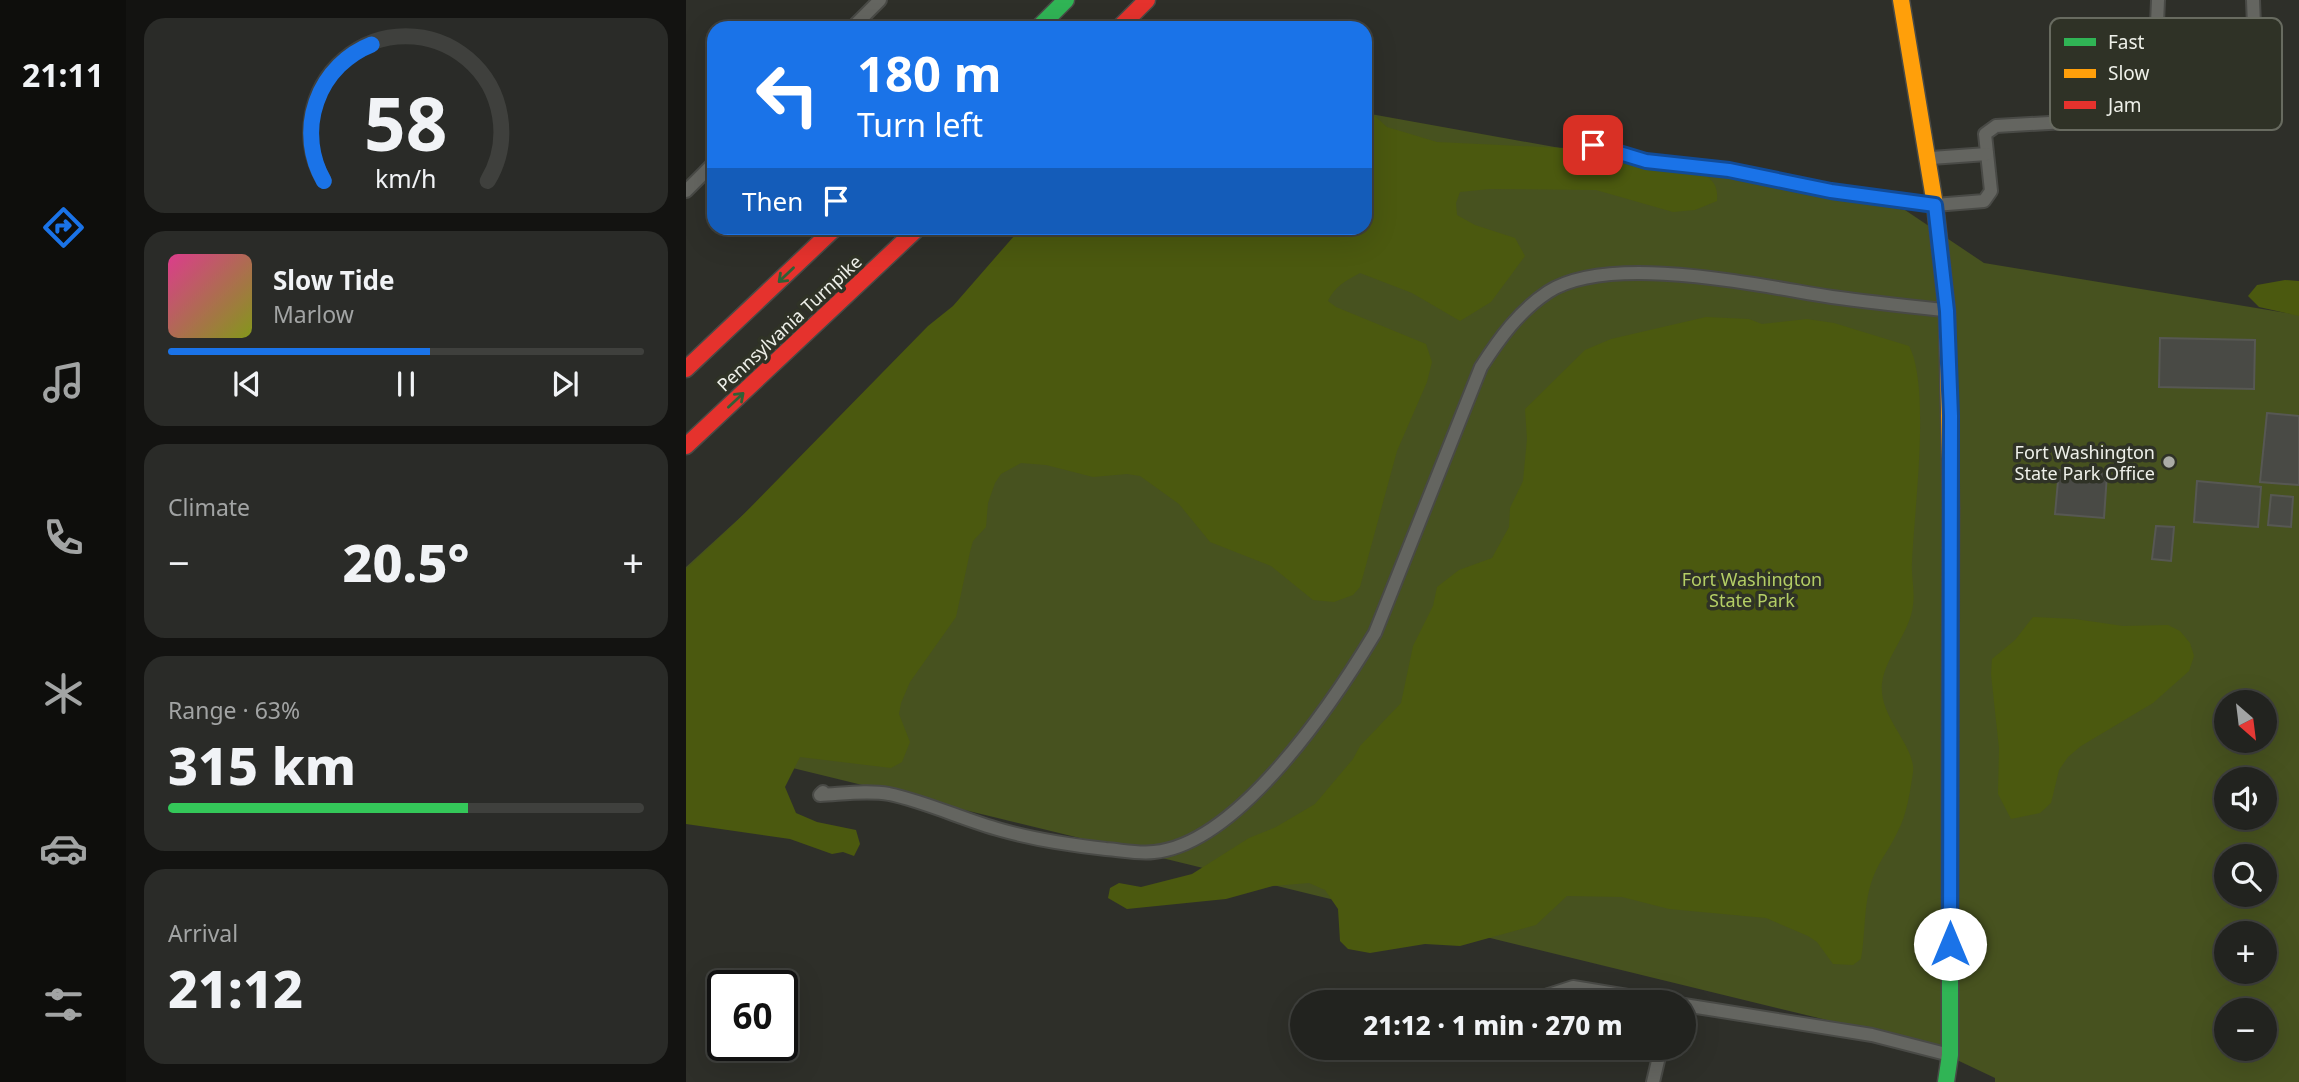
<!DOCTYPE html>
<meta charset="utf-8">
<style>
body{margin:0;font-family:"Noto Sans",sans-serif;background:#2a2b28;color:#f1f3f6;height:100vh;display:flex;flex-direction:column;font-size:26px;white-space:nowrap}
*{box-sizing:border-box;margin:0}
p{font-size:23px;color:#a2a4a4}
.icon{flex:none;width:38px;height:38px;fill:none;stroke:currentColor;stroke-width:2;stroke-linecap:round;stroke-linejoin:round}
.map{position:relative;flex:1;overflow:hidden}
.drawer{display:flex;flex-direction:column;gap:18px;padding:18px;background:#131311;width:560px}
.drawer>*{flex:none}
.banner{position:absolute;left:21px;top:21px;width:665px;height:214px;border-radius:21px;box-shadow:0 7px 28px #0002,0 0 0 2px #3f403d;background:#1a73e8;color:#fff;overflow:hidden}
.needle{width:46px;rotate:152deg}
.fabs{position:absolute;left:1528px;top:690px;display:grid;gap:14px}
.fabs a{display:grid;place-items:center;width:63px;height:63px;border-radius:50%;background:#22231f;box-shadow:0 7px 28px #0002,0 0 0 2px #3f403d;font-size:35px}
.speed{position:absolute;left:21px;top:970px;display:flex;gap:14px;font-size:35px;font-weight:700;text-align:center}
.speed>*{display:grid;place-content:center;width:91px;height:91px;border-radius:50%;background:#22231f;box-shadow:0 7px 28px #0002,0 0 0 2px #3f403d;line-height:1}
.speed .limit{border:4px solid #111;border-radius:10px;background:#fff;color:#111}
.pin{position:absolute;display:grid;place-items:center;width:60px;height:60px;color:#fff;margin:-30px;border-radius:14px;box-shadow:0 4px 10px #0006}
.me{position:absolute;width:77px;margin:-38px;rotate:0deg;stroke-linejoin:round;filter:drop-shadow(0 0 5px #0008)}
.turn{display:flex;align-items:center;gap:24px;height:147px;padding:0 35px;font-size:32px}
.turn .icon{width:91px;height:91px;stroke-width:2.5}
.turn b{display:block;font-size:49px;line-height:60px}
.then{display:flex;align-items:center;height:66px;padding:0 35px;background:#0003;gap:14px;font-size:26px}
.big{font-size:52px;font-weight:800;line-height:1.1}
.drawer .tile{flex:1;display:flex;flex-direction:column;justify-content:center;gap:10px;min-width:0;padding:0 24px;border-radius:21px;background:#2a2b28}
.drawer .dial{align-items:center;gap:0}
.dial svg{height:182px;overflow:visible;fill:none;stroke:#3f403d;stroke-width:7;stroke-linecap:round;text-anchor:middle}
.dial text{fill:#f1f3f6;stroke:none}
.song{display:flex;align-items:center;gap:21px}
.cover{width:84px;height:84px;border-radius:10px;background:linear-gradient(135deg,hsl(330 70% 55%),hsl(70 70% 35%))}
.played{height:7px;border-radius:4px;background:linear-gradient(90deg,#1a73e8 55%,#3f403d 55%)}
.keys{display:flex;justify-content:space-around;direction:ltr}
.heat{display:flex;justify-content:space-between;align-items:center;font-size:38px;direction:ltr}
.charge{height:10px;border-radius:5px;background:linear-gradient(90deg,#34c759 63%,#3f403d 0)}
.trip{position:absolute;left:604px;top:990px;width:406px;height:70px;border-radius:35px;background:#22231f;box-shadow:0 7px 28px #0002,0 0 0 2px #3f403d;font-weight:800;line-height:70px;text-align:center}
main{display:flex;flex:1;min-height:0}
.dock{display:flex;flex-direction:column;width:126px;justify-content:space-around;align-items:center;background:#0e0e0c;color:#a2a4a4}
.dock .icon{width:49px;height:49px}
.dock .active{color:#1a73e8}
.dock b{font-size:32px;color:#f1f3f6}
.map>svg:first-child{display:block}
.green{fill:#47521f;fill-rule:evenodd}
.forest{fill:#4b590f}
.building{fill:#494a45;stroke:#575853;stroke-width:2}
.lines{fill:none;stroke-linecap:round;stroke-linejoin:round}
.lane-casing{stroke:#494a46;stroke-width:16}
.fast-casing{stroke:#494a46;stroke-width:19}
.slow-casing{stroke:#494a46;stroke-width:19}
.jam-casing{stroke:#494a46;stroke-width:19}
.lane{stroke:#646560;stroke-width:12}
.fast{stroke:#30b455;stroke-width:16}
.slow{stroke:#ff9f0a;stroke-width:16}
.jam{stroke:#e5322d;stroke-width:16}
.oneway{stroke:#2f6036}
.route-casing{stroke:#114b97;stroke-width:18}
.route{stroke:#1a73e8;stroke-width:12}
.poi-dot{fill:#abaca6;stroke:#2f3226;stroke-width:2.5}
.labels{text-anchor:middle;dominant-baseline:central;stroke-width:7;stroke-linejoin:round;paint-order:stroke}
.street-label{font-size:18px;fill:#eef0e9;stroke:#2f3226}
.poi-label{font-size:18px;fill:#eef0e9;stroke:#2f3226;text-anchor:end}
.park-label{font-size:18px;fill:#b4ce65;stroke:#2f3226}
.key{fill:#2f3226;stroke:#686b60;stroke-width:2}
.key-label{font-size:19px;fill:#eef0e9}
</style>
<main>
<nav class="dock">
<b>21:11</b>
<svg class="icon active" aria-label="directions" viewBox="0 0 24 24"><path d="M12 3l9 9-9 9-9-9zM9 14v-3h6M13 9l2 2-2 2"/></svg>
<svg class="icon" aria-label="music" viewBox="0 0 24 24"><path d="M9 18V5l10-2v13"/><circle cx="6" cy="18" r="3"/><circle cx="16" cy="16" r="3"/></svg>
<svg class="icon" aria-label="phone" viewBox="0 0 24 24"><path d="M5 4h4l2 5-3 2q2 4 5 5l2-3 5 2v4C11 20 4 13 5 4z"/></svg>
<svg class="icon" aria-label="climate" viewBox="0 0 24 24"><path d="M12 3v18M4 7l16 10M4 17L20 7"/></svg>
<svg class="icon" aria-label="car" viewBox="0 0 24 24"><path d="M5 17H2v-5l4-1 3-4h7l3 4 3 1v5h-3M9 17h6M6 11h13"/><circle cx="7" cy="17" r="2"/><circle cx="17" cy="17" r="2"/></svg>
<svg class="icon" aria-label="filters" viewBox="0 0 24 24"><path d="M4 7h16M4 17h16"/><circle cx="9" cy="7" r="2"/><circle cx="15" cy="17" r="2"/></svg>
</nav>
<section class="drawer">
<div class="tile dial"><svg viewBox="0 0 100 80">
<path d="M14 69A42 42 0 1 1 86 69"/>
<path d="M14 69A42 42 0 0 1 35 9" stroke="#1a73e8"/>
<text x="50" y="56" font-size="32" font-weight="700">58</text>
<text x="50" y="72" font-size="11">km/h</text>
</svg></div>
<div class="tile">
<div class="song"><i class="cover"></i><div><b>Slow Tide</b><p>Marlow</p></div></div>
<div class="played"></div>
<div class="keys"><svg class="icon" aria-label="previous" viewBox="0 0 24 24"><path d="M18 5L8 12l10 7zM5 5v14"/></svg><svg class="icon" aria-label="pause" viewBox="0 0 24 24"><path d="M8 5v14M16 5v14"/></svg><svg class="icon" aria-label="next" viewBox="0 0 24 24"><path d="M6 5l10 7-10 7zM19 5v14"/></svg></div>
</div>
<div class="tile"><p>Climate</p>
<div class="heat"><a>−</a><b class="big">20.5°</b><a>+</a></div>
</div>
<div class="tile"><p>Range · 63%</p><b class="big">315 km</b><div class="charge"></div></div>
<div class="tile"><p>Arrival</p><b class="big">21:12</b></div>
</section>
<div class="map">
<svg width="1613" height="1082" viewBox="0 0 1613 1082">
<rect width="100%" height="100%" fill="#2e2f29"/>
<!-- green -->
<path class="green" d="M 679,113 L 1219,210 L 1298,263 L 1613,315 L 1613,1082 L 1309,1082 L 1309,1078 L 1235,1043 L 0,742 L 0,567 L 174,408 L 679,228 ZM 1540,702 L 1578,702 L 1578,740 L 1540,740 ZM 1540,779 L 1578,779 L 1578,817 L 1540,817 ZM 1540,856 L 1578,856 L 1578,894 L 1540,894 ZM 1540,933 L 1578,933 L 1578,971 L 1540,971 ZM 1540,1010 L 1578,1010 L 1578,1048 L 1540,1048 Z"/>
<!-- forest -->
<g class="forest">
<path d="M 679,107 L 701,127 L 751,142 L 879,148 L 1017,174 C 1029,181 1032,188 1031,201 L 1009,210 L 987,212 L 910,190 L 804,189 L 774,192 L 770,203 L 771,215 L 789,225 L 829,238 L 839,256 L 805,302 L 774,321 L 726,293 L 674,273 C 659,281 649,286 642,301 L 650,307 L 740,344 L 746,362 L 741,382 L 711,451 L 674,587 L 667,595 L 648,602 L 627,600 L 585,566 L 524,542 L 493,504 L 454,476 L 441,474 L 407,477 L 360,465 L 335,463 L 315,474 L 309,483 L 302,503 L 300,527 L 287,541 L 284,552 L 270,617 L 224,682 L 215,703 L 213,714 L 224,742 L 216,762 L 205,768 L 114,757 L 99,787 L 110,813 L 131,822 L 170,830 L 174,844 L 168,856 L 157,852 L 146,854 L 104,839 L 0,824 L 0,569 L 54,518 L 242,326 L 267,306 L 335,228 L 679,228 Z"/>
<path d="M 1599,280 L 1613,281 L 1613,316 L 1573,307 L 1562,296 L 1571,285 Z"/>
<path d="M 1020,317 L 1063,319 L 1076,324 L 1121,319 L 1148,323 L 1223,346 C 1245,387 1228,511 1226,562 C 1225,576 1229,591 1227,605 C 1224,633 1200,655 1196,683 C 1192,717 1230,746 1227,772 C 1224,792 1221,815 1211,833 C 1204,848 1194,860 1188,875 C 1177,901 1180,931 1175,959 L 1167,965 L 1147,964 L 1131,942 L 1122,936 L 1080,918 L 983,909 L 936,897 L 881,896 L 850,925 L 774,946 L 739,944 L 684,953 L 662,949 L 654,941 L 652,909 L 639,890 L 623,883 L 587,886 L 540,899 L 441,909 L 422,898 L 424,888 L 433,883 L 455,887 L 506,874 L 563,838 L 590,827 L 629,804 L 667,759 L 674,746 L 715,703 L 727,646 L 747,606 L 751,587 L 773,570 L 806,558 L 823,527 L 824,508 L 837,481 L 841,439 L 839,409 L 899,350 L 925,339 Z"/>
<path d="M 1347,617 L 1389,619 L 1437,626 L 1482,625 L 1494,631 L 1504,643 L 1508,656 L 1503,671 L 1467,703 L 1395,746 L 1382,757 L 1373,770 L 1365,803 L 1354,813 L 1325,819 L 1312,794 L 1313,748 L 1305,674 L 1306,659 L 1329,640 Z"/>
</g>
<!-- building -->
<g class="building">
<path d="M 1474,338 L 1569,340 L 1568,389 L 1473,387 Z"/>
<path d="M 1581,413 L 1613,416 L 1613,485 L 1574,482 Z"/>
<path d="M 1373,470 L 1421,474 L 1418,518 L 1369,514 Z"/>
<path d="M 1511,481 L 1575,487 L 1572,527 L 1508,522 Z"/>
<path d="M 1585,495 L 1607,497 L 1605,527 L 1582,525 Z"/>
<path d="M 1470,526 L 1488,527 L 1485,561 L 1466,559 Z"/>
</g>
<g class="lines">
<defs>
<g id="lane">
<path d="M 1567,0 L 1570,79"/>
<path d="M 166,28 L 194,0"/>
<path d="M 907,145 L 960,161 L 1043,170 L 1145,191 L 1249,205 L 1298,201 L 1305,191 L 1299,134 L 1310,126 L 1415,120 L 1441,115 L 1468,95 L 1472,0"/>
<path d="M 1245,158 L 1301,154"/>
<path d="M 0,191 L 28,163"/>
<path d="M 137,792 L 134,795 C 156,794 181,790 203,794 C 241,802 278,820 315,830 C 350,840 384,845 420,849 C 435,850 452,854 468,852 C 553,844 648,701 689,633 L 795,367 C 813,339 833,311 862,292 C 924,252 1074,286 1146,297 C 1183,302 1220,306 1257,310"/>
<path d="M 838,1003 L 887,987 L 984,1003"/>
<path d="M 998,1005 L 1186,1035 L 1260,1054"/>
<path d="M 787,1052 L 790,1048"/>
<path d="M 967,1082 L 975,1048"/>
</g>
<g id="fast">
<path d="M 352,28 L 380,0"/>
<path d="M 1260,1082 L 1264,1055 L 1264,739"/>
</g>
<path id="slow" d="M 1215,0 L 1249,205 L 1261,311 L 1265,508"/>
<g id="jam">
<path d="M 433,28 L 461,0"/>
<path d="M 0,369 L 149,228"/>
<path d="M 0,446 L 232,228"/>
<path d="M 1264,739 L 1265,508"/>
</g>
</defs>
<!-- lane casing -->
<use href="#lane" class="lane-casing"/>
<!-- fast casing -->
<use href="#fast" class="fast-casing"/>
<!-- slow casing -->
<use href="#slow" class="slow-casing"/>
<!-- jam casing -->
<use href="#jam" class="jam-casing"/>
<!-- lane -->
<use href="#lane" class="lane"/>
<!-- fast -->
<use href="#fast" class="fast"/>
<!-- slow -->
<use href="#slow" class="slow"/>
<!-- jam -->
<use href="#jam" class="jam"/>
</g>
<!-- one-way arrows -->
<defs><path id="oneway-shaft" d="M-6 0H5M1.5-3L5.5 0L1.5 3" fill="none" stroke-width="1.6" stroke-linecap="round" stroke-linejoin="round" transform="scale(1.75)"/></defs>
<g class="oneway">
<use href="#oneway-shaft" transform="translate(100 275) rotate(136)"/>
<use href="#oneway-shaft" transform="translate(50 400) rotate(-43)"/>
</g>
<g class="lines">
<defs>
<path id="route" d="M 907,145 L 960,161 L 1043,170 L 1145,191 L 1249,205 L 1261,311 L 1265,416 L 1264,944"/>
</defs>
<!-- route casing -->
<use href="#route" class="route-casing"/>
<!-- route -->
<use href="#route" class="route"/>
</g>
<!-- markers -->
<circle class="poi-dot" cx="1483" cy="462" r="7"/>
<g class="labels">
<!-- street labels -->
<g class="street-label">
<text transform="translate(103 323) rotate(-43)">Pennsylvania Turnpike</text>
</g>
<!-- poi labels -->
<g class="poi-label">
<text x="1469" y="452">Fort Washington<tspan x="1469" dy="21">State Park Office</tspan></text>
</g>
<!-- park labels -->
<g class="park-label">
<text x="1066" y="579">Fort Washington<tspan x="1066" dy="21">State Park</tspan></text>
</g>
</g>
<!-- legend -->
<rect x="1364" y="18" width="232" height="112" rx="10" class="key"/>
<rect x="1378" y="38" width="32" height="8" fill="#30b455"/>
<rect x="1378" y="69" width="32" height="9" fill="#ff9f0a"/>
<rect x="1378" y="101" width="32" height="8" fill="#e5322d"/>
<g class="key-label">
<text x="1422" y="49">Fast</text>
<text x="1422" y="80">Slow</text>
<text x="1422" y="112">Jam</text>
</g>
</svg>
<div class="fabs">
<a><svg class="needle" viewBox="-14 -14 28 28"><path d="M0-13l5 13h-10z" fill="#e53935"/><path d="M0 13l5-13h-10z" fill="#a2a4a4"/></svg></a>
<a><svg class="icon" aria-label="sound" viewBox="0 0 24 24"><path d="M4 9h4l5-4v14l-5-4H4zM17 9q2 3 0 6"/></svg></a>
<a><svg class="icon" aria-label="search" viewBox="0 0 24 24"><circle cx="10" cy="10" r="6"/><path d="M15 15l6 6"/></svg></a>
<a>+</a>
<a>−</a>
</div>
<div class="speed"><div class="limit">60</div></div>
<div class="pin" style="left:907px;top:145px;background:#d93025"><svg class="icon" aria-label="arrive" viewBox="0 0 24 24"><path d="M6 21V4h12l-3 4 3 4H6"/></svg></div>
<svg class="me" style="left:1264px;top:944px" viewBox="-20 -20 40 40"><circle r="19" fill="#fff"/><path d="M0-13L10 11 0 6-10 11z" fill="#1a73e8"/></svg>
<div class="trip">21:12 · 1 min · 270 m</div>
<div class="banner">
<div class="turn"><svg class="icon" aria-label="left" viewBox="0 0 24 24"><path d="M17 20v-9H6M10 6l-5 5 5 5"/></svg><div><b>180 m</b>Turn left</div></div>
<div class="then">Then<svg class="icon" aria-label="arrive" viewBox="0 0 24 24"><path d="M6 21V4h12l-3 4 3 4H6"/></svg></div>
</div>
</div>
</main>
